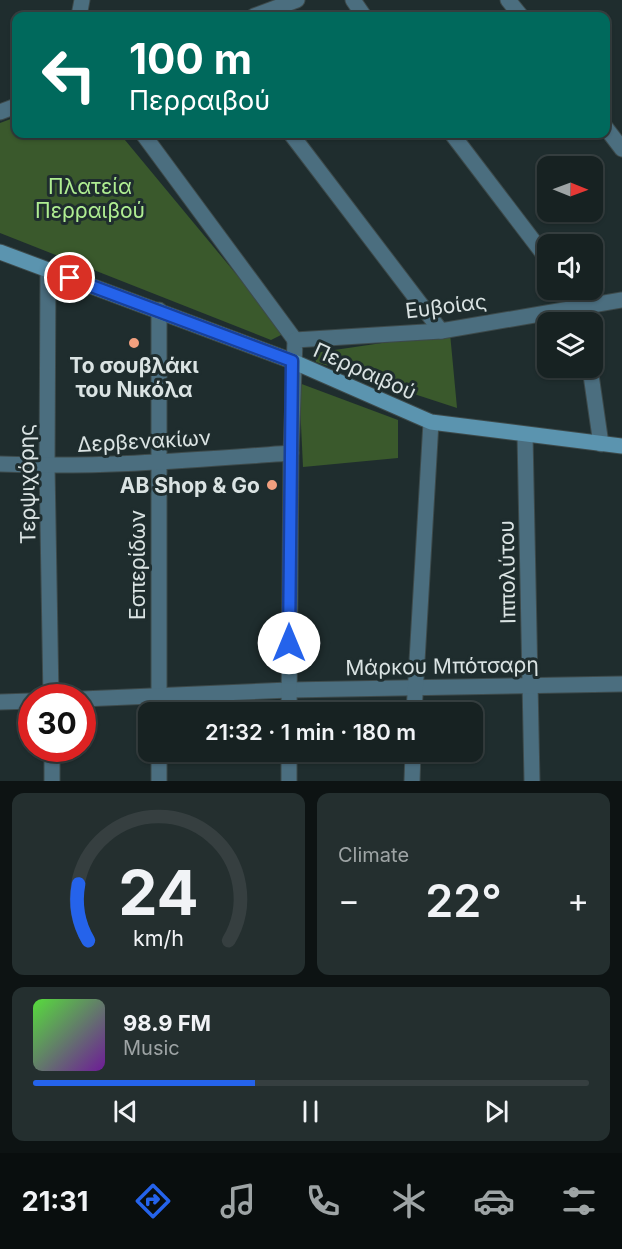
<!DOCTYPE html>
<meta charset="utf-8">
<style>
body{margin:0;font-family:Inter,sans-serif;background:#242f2f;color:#f1f3f6;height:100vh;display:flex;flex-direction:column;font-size:22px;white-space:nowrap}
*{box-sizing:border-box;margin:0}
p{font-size:20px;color:#9ea4a5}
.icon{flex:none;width:33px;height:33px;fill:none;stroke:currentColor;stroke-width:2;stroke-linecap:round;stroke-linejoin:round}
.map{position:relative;height:781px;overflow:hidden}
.sheet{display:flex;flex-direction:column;gap:12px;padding:12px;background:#0d1313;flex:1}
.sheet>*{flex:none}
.guide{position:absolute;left:12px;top:12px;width:598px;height:126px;border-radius:12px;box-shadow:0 2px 4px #0004,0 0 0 2px #363f40;background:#00695c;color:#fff;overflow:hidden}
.needle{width:39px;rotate:91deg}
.fabs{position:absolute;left:537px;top:156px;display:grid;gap:12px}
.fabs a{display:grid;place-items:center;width:66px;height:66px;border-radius:12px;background:#172222;box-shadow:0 2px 4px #0004,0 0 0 2px #363f40;font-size:30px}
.speed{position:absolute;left:18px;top:684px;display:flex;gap:12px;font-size:30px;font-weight:700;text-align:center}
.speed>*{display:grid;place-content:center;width:78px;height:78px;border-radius:50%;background:#172222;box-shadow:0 2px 4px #0004,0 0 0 2px #363f40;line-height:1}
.speed .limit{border:9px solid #d22;background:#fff;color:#111}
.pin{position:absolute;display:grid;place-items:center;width:51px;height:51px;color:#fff;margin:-26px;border:3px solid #fff;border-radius:50%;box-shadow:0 2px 6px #0007}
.me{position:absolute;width:66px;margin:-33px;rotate:0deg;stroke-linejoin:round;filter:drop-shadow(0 0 4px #0008)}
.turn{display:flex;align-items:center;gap:21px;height:126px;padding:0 18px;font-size:27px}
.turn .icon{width:78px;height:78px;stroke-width:2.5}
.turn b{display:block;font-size:42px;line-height:51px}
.big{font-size:45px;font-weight:600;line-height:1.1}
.sheet .tile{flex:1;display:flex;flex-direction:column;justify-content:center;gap:9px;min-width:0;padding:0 21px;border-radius:12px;background:#242f2f}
.sheet .dial{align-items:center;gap:0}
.dial svg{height:156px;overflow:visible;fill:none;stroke:#363f40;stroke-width:7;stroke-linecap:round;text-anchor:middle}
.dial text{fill:#f1f3f6;stroke:none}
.song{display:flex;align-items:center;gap:18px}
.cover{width:72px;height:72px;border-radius:9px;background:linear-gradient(135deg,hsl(110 70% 55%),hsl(280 70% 35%))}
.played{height:6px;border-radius:3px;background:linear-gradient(90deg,#2563eb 40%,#363f40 40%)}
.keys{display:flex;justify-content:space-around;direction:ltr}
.heat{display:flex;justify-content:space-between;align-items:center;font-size:33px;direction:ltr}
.sheet .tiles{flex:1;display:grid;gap:12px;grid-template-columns:1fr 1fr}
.tile:last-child{grid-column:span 2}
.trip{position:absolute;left:138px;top:702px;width:345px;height:60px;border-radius:12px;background:#172222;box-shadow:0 2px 4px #0004,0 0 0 2px #363f40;font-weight:600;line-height:60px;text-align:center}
.menu{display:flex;height:96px;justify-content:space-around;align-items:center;background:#090e0e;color:#9ea4a5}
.menu .icon{width:42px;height:42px}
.menu .current{color:#2563eb}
.menu b{font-size:27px;color:#f1f3f6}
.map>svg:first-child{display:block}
.green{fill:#3a592c}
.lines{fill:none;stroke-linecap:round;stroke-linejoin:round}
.street-casing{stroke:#3d4a4b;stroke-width:17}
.secondary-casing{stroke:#3d4a4b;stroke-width:17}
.street{stroke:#4b6e7f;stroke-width:15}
.secondary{stroke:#5b94af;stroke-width:15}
.route-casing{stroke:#184099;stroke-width:15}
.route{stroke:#2563eb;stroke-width:10}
.poi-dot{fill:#f2a07f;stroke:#1f2d2e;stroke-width:2}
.labels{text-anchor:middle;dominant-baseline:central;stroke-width:6;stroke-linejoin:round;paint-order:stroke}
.park-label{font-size:21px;fill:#afed92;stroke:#1f2d2e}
.street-label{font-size:21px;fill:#dae3e3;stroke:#1f2d2e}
.poi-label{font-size:21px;font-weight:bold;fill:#dae3e3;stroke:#1f2d2e}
</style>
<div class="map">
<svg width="622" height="781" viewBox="0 0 622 781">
<rect width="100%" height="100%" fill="#1f2d2e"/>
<!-- green -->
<g class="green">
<path d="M 16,117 L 16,134 L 120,134 L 285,333 L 271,340 L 0,233 L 0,123 Z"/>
<path d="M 450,333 L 457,408 L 316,362 L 314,353 Z"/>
<path d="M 299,383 L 398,420 L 398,458 L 303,467 Z"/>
</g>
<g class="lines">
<defs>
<g id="street">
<path d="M 353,0 L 364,16"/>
<path d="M 508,0 L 521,16"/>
<path d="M 79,16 L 82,0"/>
<path d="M 254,16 L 297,0"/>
<path d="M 0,112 L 16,106"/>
<path d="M 606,128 L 622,149"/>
<path d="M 143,134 L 295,340"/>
<path d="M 291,134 L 441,331"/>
<path d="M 452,134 L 548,260"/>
<path d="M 48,270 L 47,466 L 51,698"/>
<path d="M 569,290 L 582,307 L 584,322"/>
<path d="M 159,310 L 159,712"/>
<path d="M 590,368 L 601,444"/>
<path d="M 525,435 L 532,781"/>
<path d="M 0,464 C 97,468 194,460 291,453"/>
<path d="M 82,699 L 289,690 L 622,684"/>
<path d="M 0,702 L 32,701"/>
<path d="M 289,712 L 291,453 L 295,340 L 441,331 L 622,300"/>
<path d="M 414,712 L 431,422"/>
<path d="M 52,748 L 52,781"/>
<path d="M 159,752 L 159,781"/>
<path d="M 289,781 L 289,752"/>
<path d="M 412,781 L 413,752"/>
</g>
<path id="secondary" d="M 0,252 L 292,361 L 431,422 L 622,446"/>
</defs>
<!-- street casing -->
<use href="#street" class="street-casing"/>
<!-- secondary casing -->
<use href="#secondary" class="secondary-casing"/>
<!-- street -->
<use href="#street" class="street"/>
<!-- secondary -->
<use href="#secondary" class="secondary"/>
</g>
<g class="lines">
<defs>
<path id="route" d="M 70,278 L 292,361 L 289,643"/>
</defs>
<!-- route casing -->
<use href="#route" class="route-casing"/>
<!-- route -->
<use href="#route" class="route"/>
</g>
<!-- markers -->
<g class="poi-dot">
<circle cx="134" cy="343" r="6"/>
<circle cx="272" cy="485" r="6"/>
</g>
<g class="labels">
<!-- park labels -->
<g class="park-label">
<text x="90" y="186">Πλατεία<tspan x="90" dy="24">Περραιβού</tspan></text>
</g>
<!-- street labels -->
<g class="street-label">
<text transform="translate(446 306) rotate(-7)">Ευβοίας</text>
<text transform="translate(365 371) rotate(24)">Περραιβού</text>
<text transform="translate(144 441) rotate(-3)">Δερβενακίων</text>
<text transform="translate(27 484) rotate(-91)">Τερψιχόρης</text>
<text transform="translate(137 565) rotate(-90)">Εσπερίδων</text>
<text transform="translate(507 572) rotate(-91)">Ιππολύτου</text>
<text transform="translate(442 666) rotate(-1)">Μάρκου Μπότσαρη</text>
</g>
<!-- poi labels -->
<g class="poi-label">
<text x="134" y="365">Το σουβλάκι<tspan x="134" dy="24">του Νικόλα</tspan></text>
<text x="260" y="485" text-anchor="end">AB Shop &amp; Go</text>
</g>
</g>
</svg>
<div class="fabs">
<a><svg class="needle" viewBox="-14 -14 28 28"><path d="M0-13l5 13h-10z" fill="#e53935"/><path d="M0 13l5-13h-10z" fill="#9ea4a5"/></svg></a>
<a><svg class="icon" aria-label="sound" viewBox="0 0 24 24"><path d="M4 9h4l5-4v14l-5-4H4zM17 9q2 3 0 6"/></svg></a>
<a><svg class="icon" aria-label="layers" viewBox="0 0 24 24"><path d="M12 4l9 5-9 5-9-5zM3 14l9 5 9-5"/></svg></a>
</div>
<div class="speed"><div class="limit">30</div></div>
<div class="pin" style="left:70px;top:278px;background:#d93025"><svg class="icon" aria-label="arrive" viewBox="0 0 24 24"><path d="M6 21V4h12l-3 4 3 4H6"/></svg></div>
<svg class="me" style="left:289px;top:643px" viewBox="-20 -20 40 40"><circle r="19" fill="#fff"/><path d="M0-13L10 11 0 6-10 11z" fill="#2563eb"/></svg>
<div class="trip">21:32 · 1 min · 180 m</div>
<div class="guide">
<div class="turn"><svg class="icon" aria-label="left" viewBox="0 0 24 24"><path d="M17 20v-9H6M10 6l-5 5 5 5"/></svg><div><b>100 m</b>Περραιβού</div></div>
</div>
</div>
<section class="sheet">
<div class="tiles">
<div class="tile dial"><svg viewBox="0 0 100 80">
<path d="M14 69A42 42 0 1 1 86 69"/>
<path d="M14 69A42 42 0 0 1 9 40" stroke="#2563eb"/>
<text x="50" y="56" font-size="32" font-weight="700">24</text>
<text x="50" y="72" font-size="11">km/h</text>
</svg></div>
<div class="tile"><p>Climate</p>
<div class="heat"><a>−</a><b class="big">22°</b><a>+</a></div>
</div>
<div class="tile">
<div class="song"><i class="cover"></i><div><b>98.9 FM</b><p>Music</p></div></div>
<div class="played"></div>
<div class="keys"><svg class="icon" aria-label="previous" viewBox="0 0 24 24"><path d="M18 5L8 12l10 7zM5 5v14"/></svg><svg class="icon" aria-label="pause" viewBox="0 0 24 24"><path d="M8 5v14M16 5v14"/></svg><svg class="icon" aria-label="next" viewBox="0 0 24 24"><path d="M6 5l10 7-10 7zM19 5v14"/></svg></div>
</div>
</div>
</section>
<nav class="menu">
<b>21:31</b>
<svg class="icon current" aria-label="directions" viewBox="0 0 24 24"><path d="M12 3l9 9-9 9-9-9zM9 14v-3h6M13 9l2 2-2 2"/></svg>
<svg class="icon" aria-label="music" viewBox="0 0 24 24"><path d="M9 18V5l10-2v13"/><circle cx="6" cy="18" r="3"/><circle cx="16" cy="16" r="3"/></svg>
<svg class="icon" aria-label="phone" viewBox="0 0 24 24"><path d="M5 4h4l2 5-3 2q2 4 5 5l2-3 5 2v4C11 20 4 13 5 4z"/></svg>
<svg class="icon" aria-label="climate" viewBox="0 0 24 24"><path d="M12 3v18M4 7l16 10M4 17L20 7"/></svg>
<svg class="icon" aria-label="car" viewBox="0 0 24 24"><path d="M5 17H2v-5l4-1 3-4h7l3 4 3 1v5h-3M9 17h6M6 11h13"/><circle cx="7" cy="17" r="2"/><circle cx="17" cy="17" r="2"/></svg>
<svg class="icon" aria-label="filters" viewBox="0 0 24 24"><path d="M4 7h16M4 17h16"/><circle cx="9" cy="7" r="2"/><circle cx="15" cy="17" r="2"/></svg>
</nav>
